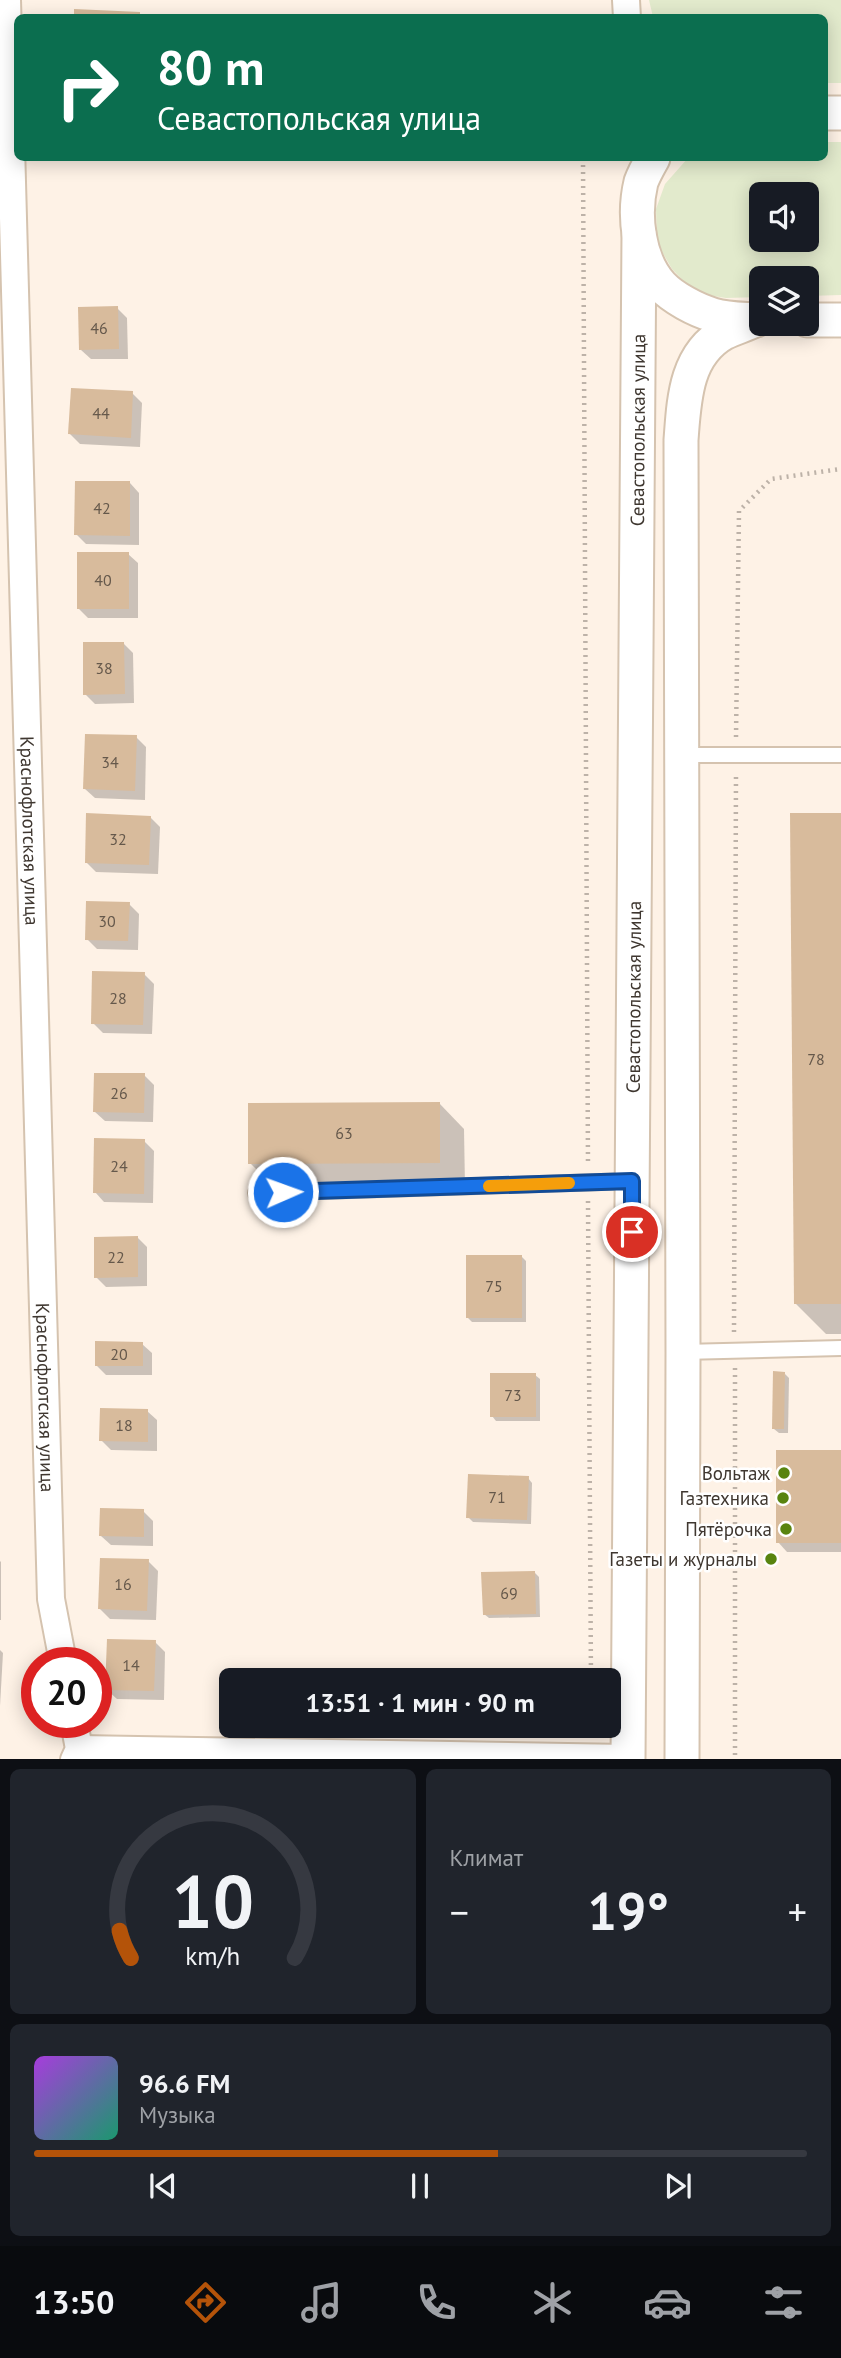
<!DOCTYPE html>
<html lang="ru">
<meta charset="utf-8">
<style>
body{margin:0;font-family:"PT Sans",sans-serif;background:#20242c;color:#f1f3f6;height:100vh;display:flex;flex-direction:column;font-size:26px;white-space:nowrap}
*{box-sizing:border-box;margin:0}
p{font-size:23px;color:#9ea1a6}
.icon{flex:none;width:38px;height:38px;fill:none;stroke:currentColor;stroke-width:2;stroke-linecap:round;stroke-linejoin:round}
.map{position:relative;height:1759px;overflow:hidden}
.side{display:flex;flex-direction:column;gap:10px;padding:10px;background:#0d0f14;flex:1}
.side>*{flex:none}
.banner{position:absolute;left:14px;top:14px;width:814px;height:147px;border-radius:10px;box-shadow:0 4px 18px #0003;background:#0b6e4f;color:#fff;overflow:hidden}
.fabs{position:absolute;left:749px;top:182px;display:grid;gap:14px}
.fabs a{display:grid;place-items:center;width:70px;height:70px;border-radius:10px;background:#171b24;box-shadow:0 4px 18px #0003;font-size:35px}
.speed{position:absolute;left:21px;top:1647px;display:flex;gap:14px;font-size:35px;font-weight:700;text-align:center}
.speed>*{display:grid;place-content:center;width:91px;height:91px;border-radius:50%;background:#171b24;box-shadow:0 4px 18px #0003;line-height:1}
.speed .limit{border:10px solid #d22;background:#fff;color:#111}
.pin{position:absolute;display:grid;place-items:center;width:60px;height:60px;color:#fff;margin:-30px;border:4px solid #fff;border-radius:50%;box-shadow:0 2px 7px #0007}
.me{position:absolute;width:77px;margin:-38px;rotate:88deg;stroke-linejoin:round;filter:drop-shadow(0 0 5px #0008)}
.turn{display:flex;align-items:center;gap:24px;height:147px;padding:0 28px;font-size:32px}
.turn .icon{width:91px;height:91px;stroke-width:2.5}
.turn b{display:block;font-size:49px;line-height:60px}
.big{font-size:52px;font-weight:700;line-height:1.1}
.side .widget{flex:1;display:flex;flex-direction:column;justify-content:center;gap:10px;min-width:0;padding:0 24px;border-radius:10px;background:#20242c}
.side .dial{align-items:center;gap:0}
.dial svg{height:182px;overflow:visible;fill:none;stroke:#363941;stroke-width:7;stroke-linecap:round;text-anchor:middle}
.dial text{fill:#f1f3f6;stroke:none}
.song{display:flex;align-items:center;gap:21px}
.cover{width:84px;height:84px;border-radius:10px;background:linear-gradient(135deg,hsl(280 70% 55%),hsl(160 70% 35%))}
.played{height:7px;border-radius:4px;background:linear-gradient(90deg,#b45309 60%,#363941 60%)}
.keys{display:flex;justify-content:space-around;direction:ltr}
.heat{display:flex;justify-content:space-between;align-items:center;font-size:38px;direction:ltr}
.side .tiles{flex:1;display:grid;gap:10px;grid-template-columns:1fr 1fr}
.widget:last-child{grid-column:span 2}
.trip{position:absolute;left:219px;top:1668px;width:402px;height:70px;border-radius:10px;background:#171b24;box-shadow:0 4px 18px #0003;font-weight:700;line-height:70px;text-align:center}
.menu{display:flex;height:112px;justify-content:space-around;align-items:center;background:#090b0e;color:#9ea1a6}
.menu .icon{width:49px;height:49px}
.menu .selected{color:#b45309}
.menu b{font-size:32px;color:#f1f3f6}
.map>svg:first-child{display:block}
.green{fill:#e2eacc;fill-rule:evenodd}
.shadow{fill:#0003}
.building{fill:#d8bb9c}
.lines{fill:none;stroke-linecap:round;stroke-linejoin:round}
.service-casing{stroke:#d5c3af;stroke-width:18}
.minor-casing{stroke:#d5c3af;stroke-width:30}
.tertiary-casing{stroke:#d5c3af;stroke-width:37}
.path{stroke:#bdb2a8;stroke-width:4.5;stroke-dasharray:2 5;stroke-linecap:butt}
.service{stroke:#fff;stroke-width:14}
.minor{stroke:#fff;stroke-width:26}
.tertiary{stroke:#fff;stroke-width:33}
.route-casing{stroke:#114b97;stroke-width:18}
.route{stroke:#1a73e8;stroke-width:12}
.slow{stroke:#f59e0b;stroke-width:12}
.poi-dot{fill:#58840f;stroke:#fff;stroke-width:2.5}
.labels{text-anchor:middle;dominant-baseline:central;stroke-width:5;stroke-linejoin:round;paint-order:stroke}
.number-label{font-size:16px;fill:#65584b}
.street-label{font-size:19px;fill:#3f3730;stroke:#fff}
.poi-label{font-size:19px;fill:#3f3730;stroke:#fff;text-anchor:end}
</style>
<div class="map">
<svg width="841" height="1760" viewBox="0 0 841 1760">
<rect width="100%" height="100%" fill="#fef2e6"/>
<!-- green -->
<g class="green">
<path d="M 649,0 L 841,0 L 841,83 L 824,83 L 824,18 L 653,17 Z"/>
<path d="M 824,142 L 841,142 L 841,295 L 807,296 L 807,278 L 761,278 L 761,297 L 726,298 L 695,293 L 672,269 L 657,243 L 656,209 L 665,184 L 688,158 L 824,158 ZM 761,194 L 807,194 L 807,240 L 761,240 Z"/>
</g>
<!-- shadow -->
<g class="shadow">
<path d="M 117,308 L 127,318 L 128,359 L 91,359 L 81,350 Z"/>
<path d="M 132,393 L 142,403 L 140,447 L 80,444 L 70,434 Z"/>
<path d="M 130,483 L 139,493 L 139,545 L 86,544 L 76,534 Z"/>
<path d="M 128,554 L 138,563 L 138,618 L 88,618 L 78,608 Z"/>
<path d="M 124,644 L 133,653 L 134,703 L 95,704 L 85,694 Z"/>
<path d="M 136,737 L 146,747 L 145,800 L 95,798 L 85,789 Z"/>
<path d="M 841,815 L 841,1334 L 826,1334 L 795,1303 Z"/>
<path d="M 150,817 L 160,827 L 158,874 L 96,872 L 86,862 Z"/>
<path d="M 129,904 L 139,914 L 138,950 L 97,949 L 87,939 Z"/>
<path d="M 144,974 L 154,984 L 152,1034 L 103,1033 L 93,1023 Z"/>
<path d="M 144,1075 L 154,1085 L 153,1122 L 105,1121 L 95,1112 Z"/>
<path d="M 439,1103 L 464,1129 L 465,1187 L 275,1188 L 250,1163 Z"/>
<path d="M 144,1141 L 154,1151 L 153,1203 L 104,1202 L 95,1192 Z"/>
<path d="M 137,1237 L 147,1247 L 147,1286 L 106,1287 L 96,1277 Z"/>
<path d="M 521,1256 L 526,1261 L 526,1322 L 472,1322 L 467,1317 Z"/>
<path d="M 142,1344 L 152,1353 L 152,1375 L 106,1375 L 96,1365 Z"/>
<path d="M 785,1374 L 789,1378 L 788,1433 L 779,1433 L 774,1429 Z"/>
<path d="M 535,1375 L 540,1379 L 540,1421 L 496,1421 L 492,1416 Z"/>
<path d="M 147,1411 L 157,1420 L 157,1451 L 111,1450 L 101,1440 Z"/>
<path d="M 841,1452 L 841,1552 L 787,1552 L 778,1542 Z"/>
<path d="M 528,1478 L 532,1483 L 531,1524 L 473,1522 L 468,1517 Z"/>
<path d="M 143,1511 L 153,1521 L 153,1546 L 111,1545 L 101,1536 Z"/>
<path d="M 0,1561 L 1,1562 L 1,1620 L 0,1620 Z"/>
<path d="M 148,1561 L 158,1571 L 156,1620 L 110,1619 L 100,1609 Z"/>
<path d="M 535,1573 L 539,1577 L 540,1617 L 489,1618 L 484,1614 Z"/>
<path d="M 155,1642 L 165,1652 L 164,1700 L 117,1699 L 107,1690 Z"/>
<path d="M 0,1650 L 3,1653 L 0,1706 Z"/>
</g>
<!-- building -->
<g class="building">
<path d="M 74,9 L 140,12 L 140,18 L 74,18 Z"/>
<path d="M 118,306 L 119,349 L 79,350 L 78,307 Z"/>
<path d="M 71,388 L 133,391 L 131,438 L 68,434 Z"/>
<path d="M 75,481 L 130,481 L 130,536 L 74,535 Z"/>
<rect x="77" y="552" width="52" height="57"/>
<path d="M 83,642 L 124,642 L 125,694 L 83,695 Z"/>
<path d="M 85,734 L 137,735 L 135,791 L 83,789 Z"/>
<path d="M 86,813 L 151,816 L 149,865 L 85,863 Z"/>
<path d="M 790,813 L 841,813 L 841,1304 L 794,1304 Z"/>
<path d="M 86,901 L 130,902 L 128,941 L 85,940 Z"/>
<path d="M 92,971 L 145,972 L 143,1025 L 91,1024 Z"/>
<path d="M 94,1073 L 145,1073 L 144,1113 L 93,1112 Z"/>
<path d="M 440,1102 L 440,1163 L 248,1164 L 248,1103 Z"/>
<path d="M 94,1138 L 145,1139 L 144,1194 L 93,1193 Z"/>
<path d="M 138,1236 L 138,1277 L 94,1278 L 94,1237 Z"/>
<rect x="466" y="1255" width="56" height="63"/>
<path d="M 95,1341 L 143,1342 L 143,1366 L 95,1366 Z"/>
<path d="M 773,1371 L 785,1372 L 784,1429 L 772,1429 Z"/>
<rect x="490" y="1373" width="46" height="44"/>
<path d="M 100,1408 L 148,1409 L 148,1442 L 99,1441 Z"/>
<rect x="776" y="1450" width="65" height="93"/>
<path d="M 468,1474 L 529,1476 L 527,1520 L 466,1518 Z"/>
<path d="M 100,1508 L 144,1509 L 144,1537 L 99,1536 Z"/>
<path d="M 100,1558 L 149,1559 L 147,1611 L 98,1609 Z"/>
<path d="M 535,1571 L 536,1614 L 483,1615 L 481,1572 Z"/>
<path d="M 107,1639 L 156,1640 L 154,1691 L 105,1690 Z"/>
</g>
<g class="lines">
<defs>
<g id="service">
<path d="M 682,755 L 841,755"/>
<path d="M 256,1193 L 632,1181"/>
<path d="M 683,1352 L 841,1348"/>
</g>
<g id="minor">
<path id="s1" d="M 7,0 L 51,1599 L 63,1662"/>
<path d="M 626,0 L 627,18"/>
<path d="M 74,1722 L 79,1749 L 74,1760"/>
<path d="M 79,1749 L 628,1758"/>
</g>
<g id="tertiary">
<path d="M 824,113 L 841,113"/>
<path d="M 653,158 C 649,165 644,174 641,182 C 633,215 638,259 661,285 C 673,298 696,310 713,315 C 726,319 742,319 756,320"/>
<path d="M 807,320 L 841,320"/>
<path id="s2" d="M 628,1760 L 639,234"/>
<path d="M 682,1760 L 683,1352 L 681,440 C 684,401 685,355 724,333 C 734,328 745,325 755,320"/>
</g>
</defs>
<!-- service casing -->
<use href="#service" class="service-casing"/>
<!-- minor casing -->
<use href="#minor" class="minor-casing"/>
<!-- tertiary casing -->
<use href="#tertiary" class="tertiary-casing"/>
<!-- path -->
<g class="path">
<path d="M 583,158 L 588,1165"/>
<path d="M 736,737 L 739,511 L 771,479 L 841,469"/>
<path d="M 588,1201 L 591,1680"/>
<path d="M 734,1332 L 736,773"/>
<path d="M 735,1368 L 735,1760"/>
</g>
<!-- service -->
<use href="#service" class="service"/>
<!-- minor -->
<use href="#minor" class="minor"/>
<!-- tertiary -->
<use href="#tertiary" class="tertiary"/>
</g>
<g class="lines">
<defs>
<path id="route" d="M 283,1192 L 632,1181 L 632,1232"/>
</defs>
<!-- route casing -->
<use href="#route" class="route-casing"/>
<!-- route -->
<use href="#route" class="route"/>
<!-- slow -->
<path class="slow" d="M 489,1186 L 569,1183"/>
</g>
<!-- markers -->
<g class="poi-dot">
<circle cx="784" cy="1473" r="7"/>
<circle cx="783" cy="1498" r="7"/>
<circle cx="786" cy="1529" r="7"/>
<circle cx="771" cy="1559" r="7"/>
</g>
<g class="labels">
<!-- number labels -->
<g class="number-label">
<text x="99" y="328">46</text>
<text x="101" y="413">44</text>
<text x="102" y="508">42</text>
<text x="103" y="580">40</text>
<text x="104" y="668">38</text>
<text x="110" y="762">34</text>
<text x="118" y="839">32</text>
<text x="107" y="921">30</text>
<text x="118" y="998">28</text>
<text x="816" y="1059">78</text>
<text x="119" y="1093">26</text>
<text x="344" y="1133">63</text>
<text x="119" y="1166">24</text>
<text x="116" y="1257">22</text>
<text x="494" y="1286">75</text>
<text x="119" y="1354">20</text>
<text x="513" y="1395">73</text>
<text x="124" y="1425">18</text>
<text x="497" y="1497">71</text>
<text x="123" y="1584">16</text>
<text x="509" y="1593">69</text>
<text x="131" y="1665">14</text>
</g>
<!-- street labels -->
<g class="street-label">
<text stroke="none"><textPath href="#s2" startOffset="1330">Севастопольская улица</textPath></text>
<text stroke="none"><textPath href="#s1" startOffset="831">Краснофлотская улица</textPath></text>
<text stroke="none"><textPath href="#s2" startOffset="763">Севастопольская улица</textPath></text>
<text stroke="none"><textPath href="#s1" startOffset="1398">Краснофлотская улица</textPath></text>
</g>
<!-- poi labels -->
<g class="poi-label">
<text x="770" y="1473">Вольтаж</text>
<text x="769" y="1498">Газтехника</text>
<text x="772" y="1529">Пятёрочка</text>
<text x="757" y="1559">Газеты и журналы</text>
</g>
</g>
</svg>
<div class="fabs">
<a><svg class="icon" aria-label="sound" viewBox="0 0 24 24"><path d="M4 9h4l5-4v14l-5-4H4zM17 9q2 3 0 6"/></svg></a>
<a><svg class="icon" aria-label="layers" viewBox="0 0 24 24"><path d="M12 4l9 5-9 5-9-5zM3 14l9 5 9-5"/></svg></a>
</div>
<div class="speed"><div class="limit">20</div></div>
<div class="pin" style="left:632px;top:1232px;background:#d93025"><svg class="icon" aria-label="arrive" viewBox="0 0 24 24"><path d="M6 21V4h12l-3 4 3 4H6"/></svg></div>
<svg class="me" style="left:283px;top:1192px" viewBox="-20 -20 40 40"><circle r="17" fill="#1a73e8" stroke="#fff" stroke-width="3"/><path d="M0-11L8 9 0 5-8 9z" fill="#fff"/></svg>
<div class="trip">13:51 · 1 мин · 90 m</div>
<div class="banner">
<div class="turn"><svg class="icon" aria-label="right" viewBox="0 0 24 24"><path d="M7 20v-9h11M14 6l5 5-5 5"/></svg><div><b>80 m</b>Севастопольская улица</div></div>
</div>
</div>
<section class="side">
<div class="tiles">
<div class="widget dial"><svg viewBox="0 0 100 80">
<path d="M14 69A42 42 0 1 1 86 69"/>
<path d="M14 69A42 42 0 0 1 9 57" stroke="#b45309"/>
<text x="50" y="56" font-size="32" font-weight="700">10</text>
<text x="50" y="72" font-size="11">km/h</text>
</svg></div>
<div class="widget"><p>Климат</p>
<div class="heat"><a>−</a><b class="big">19°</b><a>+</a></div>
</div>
<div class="widget">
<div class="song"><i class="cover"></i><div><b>96.6 FM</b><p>Музыка</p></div></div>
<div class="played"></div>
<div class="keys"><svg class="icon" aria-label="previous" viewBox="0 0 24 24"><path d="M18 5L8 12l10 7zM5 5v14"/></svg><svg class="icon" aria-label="pause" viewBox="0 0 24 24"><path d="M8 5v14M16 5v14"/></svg><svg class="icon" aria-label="next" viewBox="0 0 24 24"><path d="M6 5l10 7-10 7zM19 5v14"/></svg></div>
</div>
</div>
</section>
<nav class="menu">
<b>13:50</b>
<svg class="icon selected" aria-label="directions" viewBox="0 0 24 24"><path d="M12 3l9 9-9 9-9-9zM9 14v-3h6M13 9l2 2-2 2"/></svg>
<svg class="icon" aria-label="music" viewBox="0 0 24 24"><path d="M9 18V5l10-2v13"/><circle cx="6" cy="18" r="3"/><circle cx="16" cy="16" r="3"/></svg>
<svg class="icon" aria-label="phone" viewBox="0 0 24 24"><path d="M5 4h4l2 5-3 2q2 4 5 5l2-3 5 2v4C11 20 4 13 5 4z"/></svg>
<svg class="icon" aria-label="climate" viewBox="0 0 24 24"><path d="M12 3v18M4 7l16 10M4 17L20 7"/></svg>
<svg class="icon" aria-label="car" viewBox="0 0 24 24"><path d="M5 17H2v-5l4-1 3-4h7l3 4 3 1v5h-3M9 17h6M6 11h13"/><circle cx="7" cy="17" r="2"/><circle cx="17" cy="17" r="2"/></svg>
<svg class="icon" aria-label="filters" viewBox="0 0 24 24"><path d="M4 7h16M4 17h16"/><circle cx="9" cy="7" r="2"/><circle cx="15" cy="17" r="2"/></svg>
</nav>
